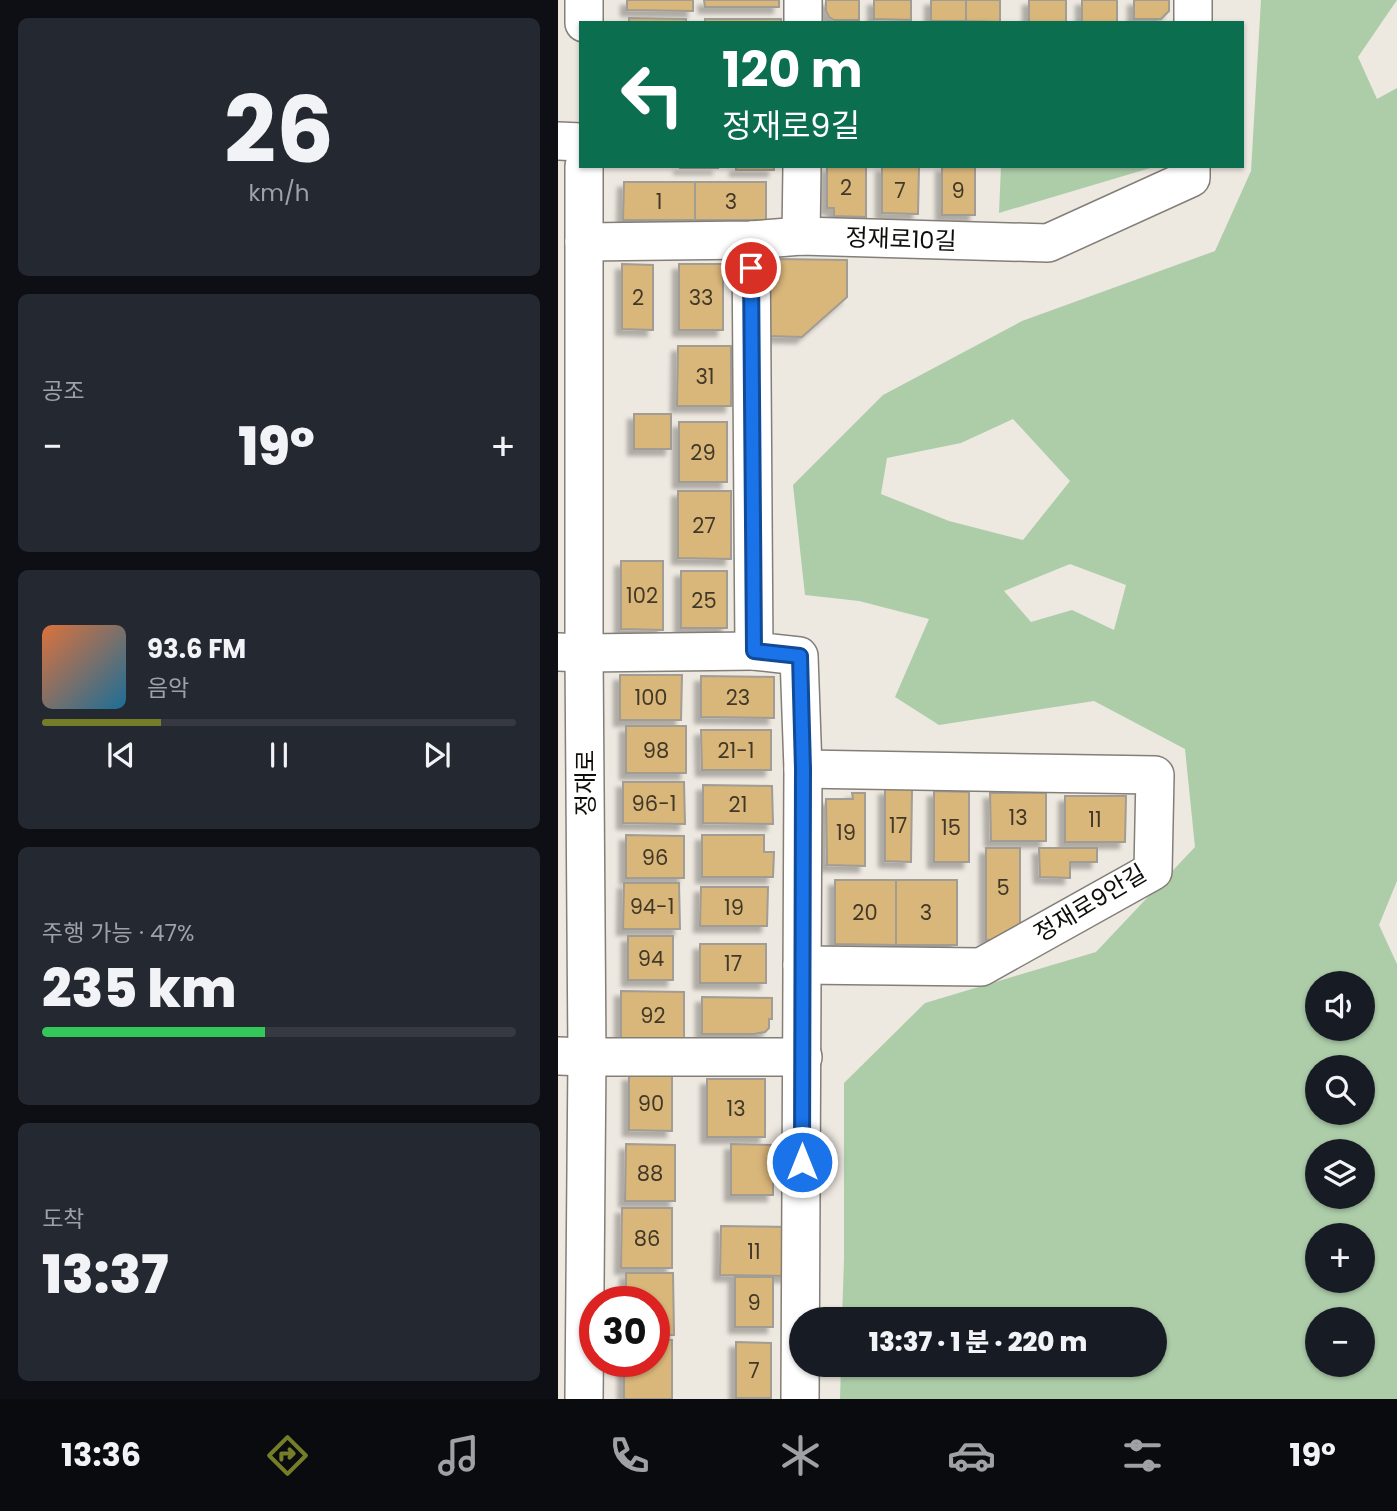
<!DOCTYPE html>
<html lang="ko">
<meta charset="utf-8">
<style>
body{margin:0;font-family:Poppins,"Noto Sans KR",sans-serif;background:#242831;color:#f1f3f6;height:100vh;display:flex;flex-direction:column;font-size:26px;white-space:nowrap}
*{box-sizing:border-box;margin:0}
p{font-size:23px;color:#9ea1a6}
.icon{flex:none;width:38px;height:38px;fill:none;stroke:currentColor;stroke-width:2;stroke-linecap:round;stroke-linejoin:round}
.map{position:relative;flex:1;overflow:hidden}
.sheet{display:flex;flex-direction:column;gap:18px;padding:18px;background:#0d0f14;width:558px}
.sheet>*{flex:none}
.hud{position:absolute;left:21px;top:21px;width:665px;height:147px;border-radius:0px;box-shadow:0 2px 5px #0004;background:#0b6e4f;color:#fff;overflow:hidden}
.controls{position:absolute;left:747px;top:971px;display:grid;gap:14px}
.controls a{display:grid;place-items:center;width:70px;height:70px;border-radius:50%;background:#171b24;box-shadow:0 2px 5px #0004;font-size:35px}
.speed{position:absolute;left:21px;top:1286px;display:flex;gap:14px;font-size:35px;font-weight:700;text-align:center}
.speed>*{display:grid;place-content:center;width:91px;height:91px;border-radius:50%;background:#171b24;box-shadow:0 2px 5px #0004;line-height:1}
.speed .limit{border:10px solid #d22;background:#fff;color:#111}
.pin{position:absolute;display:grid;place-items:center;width:60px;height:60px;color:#fff;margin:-30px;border:4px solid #fff;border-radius:50%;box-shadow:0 2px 7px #0007}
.me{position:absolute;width:77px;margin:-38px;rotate:0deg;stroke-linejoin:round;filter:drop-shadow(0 0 5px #0008)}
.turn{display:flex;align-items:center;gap:24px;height:147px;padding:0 28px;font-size:32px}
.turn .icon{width:91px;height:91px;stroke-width:2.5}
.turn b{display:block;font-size:49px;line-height:60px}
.big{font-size:52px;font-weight:800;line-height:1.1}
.sheet .card{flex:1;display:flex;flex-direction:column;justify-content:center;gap:10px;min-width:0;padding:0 24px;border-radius:10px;background:#242831}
.sheet .dial{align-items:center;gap:0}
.dial b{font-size:91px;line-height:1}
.song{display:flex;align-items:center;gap:21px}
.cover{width:84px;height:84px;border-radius:10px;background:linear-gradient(135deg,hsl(20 70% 55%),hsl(200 70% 35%))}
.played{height:7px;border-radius:4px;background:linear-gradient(90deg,#757d28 25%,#363941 25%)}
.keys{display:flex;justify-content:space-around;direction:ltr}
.heat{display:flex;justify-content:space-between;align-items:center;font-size:38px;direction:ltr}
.charge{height:10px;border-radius:5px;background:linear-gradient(90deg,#34c759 47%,#363941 0)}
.trip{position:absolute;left:231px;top:1307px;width:378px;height:70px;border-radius:35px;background:#171b24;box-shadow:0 2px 5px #0004;font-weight:800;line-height:70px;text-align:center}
.tab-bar{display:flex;height:112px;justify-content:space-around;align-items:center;background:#090b0e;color:#9ea1a6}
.tab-bar .icon{width:49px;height:49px}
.tab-bar .active{color:#757d28}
.tab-bar b{font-size:32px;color:#f1f3f6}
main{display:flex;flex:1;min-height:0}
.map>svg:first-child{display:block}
.green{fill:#adcda9;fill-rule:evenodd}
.building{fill:#d9b67a;stroke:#a19c94;stroke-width:2;filter:url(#shadow)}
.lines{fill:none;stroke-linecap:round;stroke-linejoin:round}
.minor-casing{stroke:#837e77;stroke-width:40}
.minor{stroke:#fff;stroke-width:37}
.route-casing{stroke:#114b97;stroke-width:18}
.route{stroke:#1a73e8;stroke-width:12}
.labels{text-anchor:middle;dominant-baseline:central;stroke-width:5;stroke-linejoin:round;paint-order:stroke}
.number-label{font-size:21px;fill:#423827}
.street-label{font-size:24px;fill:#0f0e0b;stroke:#fff}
</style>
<main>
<section class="sheet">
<div class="card dial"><b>26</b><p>km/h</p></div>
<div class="card"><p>공조</p>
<div class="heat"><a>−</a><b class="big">19°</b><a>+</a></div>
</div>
<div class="card">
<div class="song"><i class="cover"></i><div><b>93.6 FM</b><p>음악</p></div></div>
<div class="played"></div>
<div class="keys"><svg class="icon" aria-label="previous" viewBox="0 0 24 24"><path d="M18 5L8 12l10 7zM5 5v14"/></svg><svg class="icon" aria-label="pause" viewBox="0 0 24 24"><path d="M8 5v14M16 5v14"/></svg><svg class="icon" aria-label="next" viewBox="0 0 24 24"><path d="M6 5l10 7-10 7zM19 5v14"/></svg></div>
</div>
<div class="card"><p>주행 가능 · 47%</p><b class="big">235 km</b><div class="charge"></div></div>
<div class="card"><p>도착</p><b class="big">13:37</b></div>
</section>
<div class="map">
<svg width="839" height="1399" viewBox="0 0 839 1399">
<defs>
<filter id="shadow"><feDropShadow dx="-6" dy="6" stdDeviation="2" flood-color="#0004"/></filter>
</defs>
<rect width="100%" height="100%" fill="#ede8e0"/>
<!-- green -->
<g class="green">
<path d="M 703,0 L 839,0 L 800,57 L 819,99 L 839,88 L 839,881 L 821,925 L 839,964 L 839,1399 L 282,1399 L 283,1365 L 597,1365 L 597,1320 L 284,1319 L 286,1260 L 286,1083 L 367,1003 L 538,952 L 637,847 L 627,749 L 536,701 L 381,725 L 337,697 L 371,619 L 301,601 L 247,595 L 235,485 L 325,395 L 464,321 L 657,251 L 693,171 ZM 455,419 L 512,481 L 465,540 L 391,521 L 323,494 L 329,458 L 403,443 ZM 512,564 L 568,585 L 556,630 L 514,610 L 473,622 L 446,591 ZM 760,984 L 805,984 L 805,1029 L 760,1029 ZM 760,1068 L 805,1068 L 805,1113 L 760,1113 ZM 760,1152 L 805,1152 L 805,1197 L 760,1197 ZM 760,1236 L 805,1236 L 805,1281 L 760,1281 ZM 760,1320 L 805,1320 L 805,1365 L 760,1365 Z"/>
<path d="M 443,166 L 599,166 L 441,213 Z"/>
</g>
<!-- building -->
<g class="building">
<path d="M 69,0 L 135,0 L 135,11 L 69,10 Z"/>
<path d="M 146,0 L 221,0 L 221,7 L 147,7 Z"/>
<path d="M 268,0 L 301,0 L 301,20 L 276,20 L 271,17 L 268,11 Z"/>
<path d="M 316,0 L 353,0 L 353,20 L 316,19 Z"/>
<rect x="373" y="0" width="35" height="21"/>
<path d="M 408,0 L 442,0 L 442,22 L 408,21 Z"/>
<path d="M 471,0 L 508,0 L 508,23 L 471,22 Z"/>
<rect x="524" y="0" width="35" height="23"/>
<path d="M 576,0 L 611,0 L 611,11 L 603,19 L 576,19 Z"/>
<path d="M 71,18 L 128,19 L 128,23 L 71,23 Z"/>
<rect x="147" y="19" width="76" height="4"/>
<rect x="122" y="166" width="38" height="2"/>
<rect x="178" y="166" width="38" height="4"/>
<path d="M 269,166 L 308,166 L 308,217 L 276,216 L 276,208 L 269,208 Z"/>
<path d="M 324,166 L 361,166 L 360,214 L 324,213 Z"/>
<rect x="384" y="166" width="33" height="49"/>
<path d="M 66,182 L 137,182 L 137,220 L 65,220 Z"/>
<rect x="137" y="182" width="71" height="38"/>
<path d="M 220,259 L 289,260 L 289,297 L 244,337 L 209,336 L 209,269 Z"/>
<path d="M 64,264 L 95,265 L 95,330 L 64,329 Z"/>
<rect x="121" y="264" width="44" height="66"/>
<path d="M 120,346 L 173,346 L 173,406 L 119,406 Z"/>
<rect x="76" y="414" width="37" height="35"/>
<rect x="121" y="422" width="48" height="60"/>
<path d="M 120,491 L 173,491 L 173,559 L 120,558 Z"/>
<path d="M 63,561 L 105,561 L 105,630 L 63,629 Z"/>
<rect x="123" y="571" width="46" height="57"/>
<path d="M 62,675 L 124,675 L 123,720 L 62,720 Z"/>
<path d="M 143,676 L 216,677 L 216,718 L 143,717 Z"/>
<rect x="68" y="726" width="60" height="47"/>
<path d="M 143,730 L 213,730 L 213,770 L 144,770 Z"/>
<path d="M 65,782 L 126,782 L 127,824 L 65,823 Z"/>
<path d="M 145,785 L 214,786 L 215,824 L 145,823 Z"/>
<path d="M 327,789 L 354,789 L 353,862 L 327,861 Z"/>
<path d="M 376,791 L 411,792 L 411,862 L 376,862 Z"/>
<path d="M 294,793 L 307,793 L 307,866 L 269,865 L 268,799 L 295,799 Z"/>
<path d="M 432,793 L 488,793 L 488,841 L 433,841 Z"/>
<path d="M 507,796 L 568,796 L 567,842 L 507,842 Z"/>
<path d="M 68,835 L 126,836 L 126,878 L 68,878 Z"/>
<path d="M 144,835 L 206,835 L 206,852 L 216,852 L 215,877 L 144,877 Z"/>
<path d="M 428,848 L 462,848 L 462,926 L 447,940 L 428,940 Z"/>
<path d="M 481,848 L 539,848 L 539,862 L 512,862 L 512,878 L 482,877 Z"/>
<path d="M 277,880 L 338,880 L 338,945 L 277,944 Z"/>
<rect x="338" y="880" width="61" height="65"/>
<path d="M 66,883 L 121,883 L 122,929 L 65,929 Z"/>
<path d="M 143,887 L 210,887 L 209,926 L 142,926 Z"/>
<rect x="70" y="936" width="45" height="44"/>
<rect x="142" y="944" width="66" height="39"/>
<path d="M 63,991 L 126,992 L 126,1039 L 63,1038 Z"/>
<path d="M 144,997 L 214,998 L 214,1019 L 211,1019 L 211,1028 L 207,1032 L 196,1034 L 144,1034 Z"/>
<path d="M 71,1075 L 114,1075 L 114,1131 L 71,1130 Z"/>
<rect x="149" y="1079" width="58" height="58"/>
<path d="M 68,1144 L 117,1145 L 117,1201 L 67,1201 Z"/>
<path d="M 173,1144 L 215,1145 L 215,1195 L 173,1195 Z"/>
<path d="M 64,1208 L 114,1208 L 114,1268 L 63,1268 Z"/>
<path d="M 163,1226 L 230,1227 L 230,1276 L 162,1275 Z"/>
<path d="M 68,1273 L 115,1273 L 116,1335 L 96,1335 L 96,1302 L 68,1302 Z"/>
<rect x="177" y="1277" width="38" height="50"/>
<path d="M 96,1339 L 114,1340 L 114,1399 L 66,1399 L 66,1362 L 96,1362 Z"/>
<path d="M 178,1342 L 213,1343 L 213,1398 L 178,1398 Z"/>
</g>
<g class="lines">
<defs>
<g id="minor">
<path d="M 26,0 L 26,23"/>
<path d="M 245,23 L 245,0"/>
<path d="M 635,23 L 635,0"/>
<path d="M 0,141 L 23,142"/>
<path d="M 243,236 L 244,166"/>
<path d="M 193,240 L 196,651 L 241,656 L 245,769 L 242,1399"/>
<path d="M 26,242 L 193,240 L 243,236 L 490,243 L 633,178 L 633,166"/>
<path d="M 0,652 L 26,653 L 196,651"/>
<path d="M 244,965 L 423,967 L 595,871 L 597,775 L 245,769"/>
<path d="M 0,1056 L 29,1057 L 245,1057"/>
<path d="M 26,1399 L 29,1057 L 26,653 L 26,166"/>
</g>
</defs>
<!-- minor casing -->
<use href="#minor" class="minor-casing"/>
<!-- minor -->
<use href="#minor" class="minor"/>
</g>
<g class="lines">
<defs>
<path id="route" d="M 193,268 L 196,651 L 242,656 L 245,769 L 244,1162"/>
</defs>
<!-- route casing -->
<use href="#route" class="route-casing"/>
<!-- route -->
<use href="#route" class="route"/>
</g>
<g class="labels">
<!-- number labels -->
<g class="number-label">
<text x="288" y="187">2</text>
<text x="342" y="190">7</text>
<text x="400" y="190">9</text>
<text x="101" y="201">1</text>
<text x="173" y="201">3</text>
<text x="80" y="297">2</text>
<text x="143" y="297">33</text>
<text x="147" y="376">31</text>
<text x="145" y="452">29</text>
<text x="146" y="525">27</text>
<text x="84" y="595">102</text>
<text x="146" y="600">25</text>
<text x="93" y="697">100</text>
<text x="180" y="697">23</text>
<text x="98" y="750">98</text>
<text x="178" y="750">21-1</text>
<text x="96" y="803">96-1</text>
<text x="180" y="804">21</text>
<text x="460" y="817">13</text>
<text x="537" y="819">11</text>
<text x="340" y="825">17</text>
<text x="393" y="827">15</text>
<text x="288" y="832">19</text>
<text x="97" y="857">96</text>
<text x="445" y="887">5</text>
<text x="94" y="906">94-1</text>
<text x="176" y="907">19</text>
<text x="307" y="912">20</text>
<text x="368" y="912">3</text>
<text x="93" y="958">94</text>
<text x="175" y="963">17</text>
<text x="95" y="1015">92</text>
<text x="93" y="1103">90</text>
<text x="178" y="1108">13</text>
<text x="92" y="1173">88</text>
<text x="89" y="1238">86</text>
<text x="196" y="1251">11</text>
<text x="196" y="1302">9</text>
<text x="196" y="1370">7</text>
</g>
<!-- street labels -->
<g class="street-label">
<text transform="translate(343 239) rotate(2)">정재로10길</text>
<text transform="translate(27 783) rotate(-90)">정재로</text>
<text transform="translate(532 903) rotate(-31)">정재로9안길</text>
</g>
</g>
</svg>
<div class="controls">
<a><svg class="icon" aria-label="sound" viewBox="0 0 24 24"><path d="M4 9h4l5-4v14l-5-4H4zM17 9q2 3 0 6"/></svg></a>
<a><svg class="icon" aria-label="search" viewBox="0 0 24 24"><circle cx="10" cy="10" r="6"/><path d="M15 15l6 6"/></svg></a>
<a><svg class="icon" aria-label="layers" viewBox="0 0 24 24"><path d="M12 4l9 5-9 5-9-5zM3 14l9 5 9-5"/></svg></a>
<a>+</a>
<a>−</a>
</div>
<div class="speed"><div class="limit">30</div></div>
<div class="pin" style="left:193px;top:268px;background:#d93025"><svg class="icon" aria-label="arrive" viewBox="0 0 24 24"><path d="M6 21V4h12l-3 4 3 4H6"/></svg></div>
<svg class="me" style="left:244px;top:1162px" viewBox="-20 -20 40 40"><circle r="17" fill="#1a73e8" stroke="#fff" stroke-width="3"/><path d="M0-11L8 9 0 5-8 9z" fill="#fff"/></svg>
<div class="trip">13:37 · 1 분 · 220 m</div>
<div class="hud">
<div class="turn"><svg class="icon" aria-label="left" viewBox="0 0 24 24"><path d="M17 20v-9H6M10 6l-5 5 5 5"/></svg><div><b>120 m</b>정재로9길</div></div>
</div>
</div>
</main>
<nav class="tab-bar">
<b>13:36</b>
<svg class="icon active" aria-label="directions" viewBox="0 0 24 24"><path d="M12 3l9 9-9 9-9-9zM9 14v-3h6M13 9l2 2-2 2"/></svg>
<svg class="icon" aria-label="music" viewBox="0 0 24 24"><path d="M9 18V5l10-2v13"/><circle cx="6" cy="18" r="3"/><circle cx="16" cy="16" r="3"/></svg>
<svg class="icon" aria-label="phone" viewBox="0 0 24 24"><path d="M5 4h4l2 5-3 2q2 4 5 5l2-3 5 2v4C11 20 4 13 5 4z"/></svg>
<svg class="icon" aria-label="climate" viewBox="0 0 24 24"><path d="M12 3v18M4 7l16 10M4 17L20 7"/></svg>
<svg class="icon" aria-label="car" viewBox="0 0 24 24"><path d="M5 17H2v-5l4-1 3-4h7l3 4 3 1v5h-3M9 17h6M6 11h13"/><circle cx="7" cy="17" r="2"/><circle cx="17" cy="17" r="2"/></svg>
<svg class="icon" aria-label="filters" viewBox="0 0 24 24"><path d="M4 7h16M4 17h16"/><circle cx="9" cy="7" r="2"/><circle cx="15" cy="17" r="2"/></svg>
<b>19°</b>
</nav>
